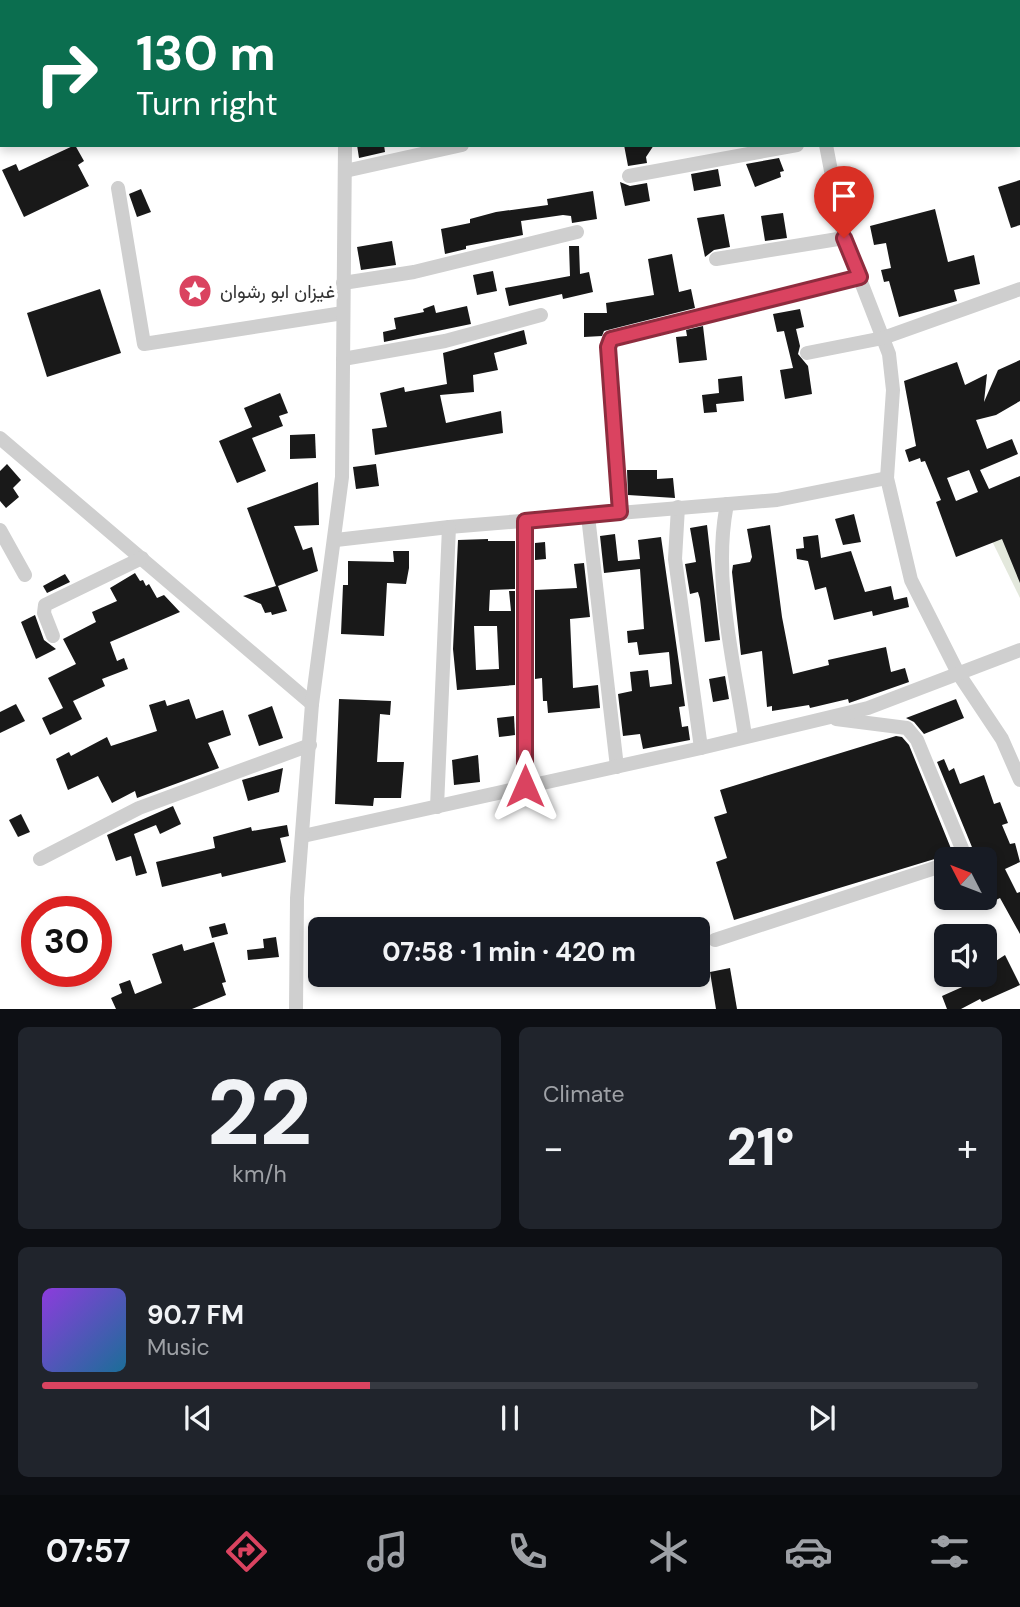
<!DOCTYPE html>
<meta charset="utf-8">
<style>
body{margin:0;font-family:"DM Sans",Vazirmatn,sans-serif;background:#20242c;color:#f1f3f6;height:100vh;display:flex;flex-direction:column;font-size:26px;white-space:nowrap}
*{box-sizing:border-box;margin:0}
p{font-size:23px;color:#9ea1a6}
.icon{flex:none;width:38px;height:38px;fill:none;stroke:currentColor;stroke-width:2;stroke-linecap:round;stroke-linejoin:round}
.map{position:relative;height:1009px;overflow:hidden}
.sheet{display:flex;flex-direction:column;gap:18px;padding:18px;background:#0d0f14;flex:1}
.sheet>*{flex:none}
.hud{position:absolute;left:0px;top:0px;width:1020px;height:147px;box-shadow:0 4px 10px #0003;background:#0b6e4f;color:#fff;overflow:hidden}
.needle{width:46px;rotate:312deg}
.fabs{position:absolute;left:934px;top:847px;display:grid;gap:14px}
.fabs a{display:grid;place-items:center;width:63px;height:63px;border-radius:10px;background:#171b24;box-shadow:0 4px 10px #0003;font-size:35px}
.speed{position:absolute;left:21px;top:896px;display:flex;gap:14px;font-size:35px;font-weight:700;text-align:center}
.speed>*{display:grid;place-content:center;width:91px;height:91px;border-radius:50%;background:#171b24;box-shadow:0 4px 10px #0003;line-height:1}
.speed .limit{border:10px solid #d22;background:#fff;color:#111}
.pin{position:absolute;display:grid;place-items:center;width:60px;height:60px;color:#fff;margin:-72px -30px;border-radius:50% 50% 50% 0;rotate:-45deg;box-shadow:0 0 7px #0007}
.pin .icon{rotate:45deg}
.me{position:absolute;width:77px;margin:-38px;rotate:0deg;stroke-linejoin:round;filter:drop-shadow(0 0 5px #0008)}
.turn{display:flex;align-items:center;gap:24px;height:147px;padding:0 21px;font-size:32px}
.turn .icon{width:91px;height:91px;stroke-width:2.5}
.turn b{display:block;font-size:49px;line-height:60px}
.big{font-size:52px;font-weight:800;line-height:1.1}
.sheet .card{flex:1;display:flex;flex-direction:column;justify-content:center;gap:10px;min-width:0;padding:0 24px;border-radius:10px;background:#20242c}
.sheet .dial{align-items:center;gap:0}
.dial b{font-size:91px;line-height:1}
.song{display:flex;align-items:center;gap:21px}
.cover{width:84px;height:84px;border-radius:10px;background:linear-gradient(135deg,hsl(270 70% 55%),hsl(200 70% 35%))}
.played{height:7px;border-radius:4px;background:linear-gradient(90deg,#da4360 35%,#363941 35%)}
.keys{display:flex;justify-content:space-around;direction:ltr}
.heat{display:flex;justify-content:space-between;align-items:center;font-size:38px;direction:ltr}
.sheet .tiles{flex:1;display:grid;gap:18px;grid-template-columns:1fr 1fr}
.card:last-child{grid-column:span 2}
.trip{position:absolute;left:308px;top:917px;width:402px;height:70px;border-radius:10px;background:#171b24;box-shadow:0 4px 10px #0003;font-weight:800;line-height:70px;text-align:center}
.tabs{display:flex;height:112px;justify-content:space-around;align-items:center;background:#090b0e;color:#9ea1a6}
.tabs .icon{width:49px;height:49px}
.tabs .current{color:#da4360}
.tabs b{font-size:32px;color:#f1f3f6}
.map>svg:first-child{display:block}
.green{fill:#e3e8dc}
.building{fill:#191919;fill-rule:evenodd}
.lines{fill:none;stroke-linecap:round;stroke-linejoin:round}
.minor{stroke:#cfcfcf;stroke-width:14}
.route-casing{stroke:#8e2c3e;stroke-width:18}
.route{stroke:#da4360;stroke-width:12}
.labels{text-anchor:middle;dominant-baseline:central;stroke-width:7;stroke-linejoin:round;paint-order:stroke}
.poi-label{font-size:19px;fill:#323232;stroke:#fff;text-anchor:start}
</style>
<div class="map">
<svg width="1020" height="1009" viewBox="0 0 1020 1009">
<rect width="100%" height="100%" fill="#fff"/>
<!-- green -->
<path class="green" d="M 1020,524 L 1020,598 L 990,537 Z"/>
<!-- building -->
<g class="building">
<path d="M 75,145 L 84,161 L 78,165 L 89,186 L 24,217 L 2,170 L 16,164 L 19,171 Z"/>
<path d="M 357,145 L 384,145 L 385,152 L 359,158 Z"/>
<path d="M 624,145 L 654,145 L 646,157 L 647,163 L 628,166 Z"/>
<path d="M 779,158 L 784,171 L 780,172 L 781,177 L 755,187 L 746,164 Z"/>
<path d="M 718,169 L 721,186 L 694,191 L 691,174 Z"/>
<path d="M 1020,180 L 1020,225 L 1011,228 L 998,187 Z"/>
<path d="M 620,182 L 630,186 L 647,183 L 650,201 L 625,206 Z"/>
<path d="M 141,189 L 151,212 L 137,217 L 129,194 Z"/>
<path d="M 593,191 L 597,219 L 572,223 L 571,216 L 563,215 L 521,221 L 523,235 L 466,246 L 466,249 L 445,254 L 441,229 L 470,223 L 470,219 L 496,212 L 548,205 L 547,199 Z"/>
<path d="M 935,209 L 948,262 L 974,255 L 980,284 L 954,290 L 957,301 L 899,317 L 889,281 L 884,282 L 881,270 L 891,268 L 886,243 L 874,245 L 870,226 Z"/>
<path d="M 783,213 L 787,238 L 765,241 L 761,216 Z"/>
<path d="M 724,214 L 730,247 L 714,250 L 705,257 L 697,218 Z"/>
<path d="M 392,241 L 396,265 L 361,270 L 357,247 Z"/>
<path d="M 569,246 L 579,246 L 580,274 L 589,272 L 593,292 L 563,299 L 562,294 L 509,306 L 505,288 L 570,276 Z"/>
<path d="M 672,254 L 679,292 L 691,289 L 695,308 L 604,331 L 602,336 L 584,337 L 584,313 L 607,313 L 606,303 L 654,295 L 648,259 Z"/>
<path d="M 493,271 L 497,291 L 477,295 L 473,275 Z"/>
<path d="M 100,289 L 121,353 L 47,377 L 27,313 Z"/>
<path d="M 434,305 L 436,313 L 467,306 L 471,324 L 384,342 L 383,332 L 396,329 L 394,318 L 424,312 L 423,309 Z"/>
<path d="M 800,309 L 804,327 L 796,329 L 800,346 L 798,354 L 808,366 L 812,394 L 785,399 L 780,370 L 793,368 L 784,331 L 777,332 L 773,314 Z"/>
<path d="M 703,326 L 707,360 L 679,363 L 676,337 L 687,336 L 686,330 Z"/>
<path d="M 524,330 L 527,344 L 494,353 L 498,370 L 473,375 L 474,392 L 440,395 L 446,423 L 501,411 L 503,433 L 375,455 L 372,429 L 387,427 L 380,393 L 404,387 L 405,392 L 447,384 L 443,353 Z"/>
<path d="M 1020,360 L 1020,401 L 996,415 L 976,420 L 987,449 L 1012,439 L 1018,454 L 980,470 L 989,489 L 1020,476 L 1020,583 L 1002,539 L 956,557 L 936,502 L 941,500 L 925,461 L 921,462 L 920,458 L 909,462 L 905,450 L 916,446 L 904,381 L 957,362 L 965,385 L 987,374 L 984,402 L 998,370 ZM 969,470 L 978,492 L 956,501 L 947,478 Z"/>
<path d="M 742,376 L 744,401 L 716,404 L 717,412 L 704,413 L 702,395 L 719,393 L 718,379 Z"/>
<path d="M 280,393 L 288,413 L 279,416 L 283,426 L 252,438 L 266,471 L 237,483 L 219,441 L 252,427 L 244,408 Z"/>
<path d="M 315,434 L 316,458 L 290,459 L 290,435 Z"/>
<path d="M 7,464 L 21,480 L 13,488 L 19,497 L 6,508 L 0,501 L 0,471 Z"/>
<path d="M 376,464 L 379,486 L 356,489 L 353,467 Z"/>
<path d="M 627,470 L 657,470 L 657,479 L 673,478 L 675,498 L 628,495 Z"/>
<path d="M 318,482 L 319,525 L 294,526 L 303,550 L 312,547 L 318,571 L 278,586 L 287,611 L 272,615 L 271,612 L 265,613 L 261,604 L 243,596 L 276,586 L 247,508 Z"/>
<path d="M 854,514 L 861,542 L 843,545 L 835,519 Z"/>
<path d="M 707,525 L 720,640 L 705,642 L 700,599 L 698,592 L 690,594 L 685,564 L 696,562 L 690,528 Z"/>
<path d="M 770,525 L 782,617 L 793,674 L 829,665 L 828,660 L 886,647 L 891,672 L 905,668 L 909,682 L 849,703 L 848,699 L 810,708 L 809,705 L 772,711 L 772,706 L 767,707 L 762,651 L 741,655 L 732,572 L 733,565 L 750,562 L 752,557 L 747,529 Z"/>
<path d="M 615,534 L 618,561 L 640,559 L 638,540 L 661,537 L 685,706 L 679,707 L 682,727 L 688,726 L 690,740 L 643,749 L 640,734 L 623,736 L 618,694 L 632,691 L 630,672 L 648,670 L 650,687 L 672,684 L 669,652 L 639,655 L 637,642 L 628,643 L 627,631 L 644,629 L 640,569 L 604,573 L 600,536 Z"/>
<path d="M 818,535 L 821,558 L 851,551 L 865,592 L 891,586 L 894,600 L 907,597 L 909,607 L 873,616 L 872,611 L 834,620 L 826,587 L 815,590 L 808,561 L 797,559 L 796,549 L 804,548 L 803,537 Z"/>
<path d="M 488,539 L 488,541 L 515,541 L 515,589 L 490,590 L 489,611 L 511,611 L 509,591 L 515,591 L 515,685 L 457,690 L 453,649 L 458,540 ZM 474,626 L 497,626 L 499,669 L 476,670 Z"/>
<path d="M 545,542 L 546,559 L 535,560 L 535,543 Z"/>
<path d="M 393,551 L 409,551 L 409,568 L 406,584 L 387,583 L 384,636 L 341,634 L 343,585 L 348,585 L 348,561 L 394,562 Z"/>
<path d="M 584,563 L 590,617 L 570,619 L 573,688 L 598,685 L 600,708 L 548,713 L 547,701 L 543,701 L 542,678 L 535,679 L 535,590 L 577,588 L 574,564 Z"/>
<path d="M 135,573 L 140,581 L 143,580 L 146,586 L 149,584 L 157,598 L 164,595 L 180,612 L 110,642 L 117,661 L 124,658 L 128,669 L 102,679 L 105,686 L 73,701 L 82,719 L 50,735 L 42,718 L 63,708 L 48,678 L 76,664 L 63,639 L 96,622 L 92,612 L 117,601 L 110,588 Z"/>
<path d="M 65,574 L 70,582 L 47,593 L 43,586 Z"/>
<path d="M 35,615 L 44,640 L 56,649 L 36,659 L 21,622 Z"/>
<path d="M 725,676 L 729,699 L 713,702 L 709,679 Z"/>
<path d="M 189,699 L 196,719 L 223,710 L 231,735 L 208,743 L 219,768 L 137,798 L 135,791 L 112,803 L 98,776 L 68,790 L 56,759 L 69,752 L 71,756 L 107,737 L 111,746 L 157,731 L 149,705 L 165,700 L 167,706 Z"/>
<path d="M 339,699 L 391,701 L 390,715 L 380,714 L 377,762 L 404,762 L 401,798 L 374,798 L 373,806 L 335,804 Z"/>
<path d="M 956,699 L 964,718 L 924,734 L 914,722 L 906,718 Z"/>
<path d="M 16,704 L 25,721 L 0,733 L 0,712 Z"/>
<path d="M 272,706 L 283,738 L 259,746 L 248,715 Z"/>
<path d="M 514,716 L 515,735 L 499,737 L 497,718 Z"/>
<path d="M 896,736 L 902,737 L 909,745 L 952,851 L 951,854 L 734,920 L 716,862 L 727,858 L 714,817 L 727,813 L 720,790 Z"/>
<path d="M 478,755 L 480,782 L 454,785 L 452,760 Z"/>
<path d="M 944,759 L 949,771 L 954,768 L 960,784 L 984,775 L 994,804 L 1000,802 L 1008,823 L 1002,825 L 1010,844 L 1015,843 L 1020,862 L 1005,869 L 1017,893 L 1020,892 L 1020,934 L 1000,898 L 996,900 L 985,878 L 985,859 L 977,859 L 974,852 L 937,762 Z"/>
<path d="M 283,768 L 279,792 L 248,801 L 242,780 Z"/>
<path d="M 173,806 L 181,824 L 160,834 L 156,825 L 134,834 L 147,873 L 136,876 L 131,856 L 116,861 L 107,835 Z"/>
<path d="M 21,814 L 30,832 L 18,837 L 9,820 Z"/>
<path d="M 287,825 L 289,836 L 280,838 L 286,862 L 222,877 L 221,873 L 162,887 L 156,862 L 215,848 L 213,837 L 251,827 L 252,831 Z"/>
<path d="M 225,923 L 228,934 L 212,938 L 209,927 Z"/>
<path d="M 276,937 L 279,957 L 248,960 L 247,950 L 264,948 L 263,939 Z"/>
<path d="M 214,942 L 226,982 L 222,983 L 226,995 L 192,1009 L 116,1009 L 111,998 L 122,993 L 119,984 L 130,980 L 135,994 L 162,983 L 152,954 L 182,944 L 184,951 Z"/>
<path d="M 1005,955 L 1020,985 L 982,1002 L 980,999 L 961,1009 L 947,1009 L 942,996 L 969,984 L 965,975 L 985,975 L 985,968 Z"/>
<path d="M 730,968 L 737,1009 L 716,1009 L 710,972 Z"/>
</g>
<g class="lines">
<!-- minor -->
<g class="minor">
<path d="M 804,0 L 804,2"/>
<path d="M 112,2 L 117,0"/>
<path d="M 350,2 L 350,0"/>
<path d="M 0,41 L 2,41"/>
<path d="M 826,145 L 844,238 L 889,354 L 893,390 L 887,478 L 911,580 L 958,673 L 1002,739 L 1020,780"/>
<path d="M 345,171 L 462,145"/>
<path d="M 629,176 L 797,145"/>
<path d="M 118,188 L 144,344 L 343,313"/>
<path d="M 716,259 L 844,238"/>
<path d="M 343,283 L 414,272 L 577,232"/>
<path d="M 807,353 L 883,338 L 1020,289"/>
<path d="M 343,359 L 445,341 L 541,315"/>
<path d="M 0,438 L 312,704"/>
<path d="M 727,504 C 712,579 734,660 745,736"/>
<path d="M 678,507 L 675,559 L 701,748"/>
<path d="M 620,512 L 608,347 L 611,339 L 860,277"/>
<path d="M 588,516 L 617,767"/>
<path d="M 525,521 L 525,786"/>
<path d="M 0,530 L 25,575"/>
<path d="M 336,540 L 449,527 L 777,500 L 887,478"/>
<path d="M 53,636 L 44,613 L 45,605 L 142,558"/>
<path d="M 836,719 L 907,728 L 917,740 L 963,851 L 959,859"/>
<path d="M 437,807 L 449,527"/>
<path d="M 303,836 L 701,748 L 868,708 L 1020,650"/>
<path d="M 40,859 L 139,808 L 310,745"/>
<path d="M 715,940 L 947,864"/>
<path d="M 296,1009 L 297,898 L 312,704 L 342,477 L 345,145"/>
</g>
</g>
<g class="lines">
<defs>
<path id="route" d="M 525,786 L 525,521 L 620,512 L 608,347 L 611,339 L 860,277 L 844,238"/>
</defs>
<!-- route casing -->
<use href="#route" class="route-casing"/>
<!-- route -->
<use href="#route" class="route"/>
</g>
<!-- icons -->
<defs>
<symbol id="sight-disc" viewBox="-11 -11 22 22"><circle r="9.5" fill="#da4360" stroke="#fff"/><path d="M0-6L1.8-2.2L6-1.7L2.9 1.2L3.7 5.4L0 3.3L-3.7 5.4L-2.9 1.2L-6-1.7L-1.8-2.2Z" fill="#fff"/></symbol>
</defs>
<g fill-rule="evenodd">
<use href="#sight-disc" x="176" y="272" width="38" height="38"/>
</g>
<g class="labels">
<!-- poi labels -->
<g class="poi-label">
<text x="220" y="291">غيزان ابو رشوان</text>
</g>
</g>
</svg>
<div class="fabs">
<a><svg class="needle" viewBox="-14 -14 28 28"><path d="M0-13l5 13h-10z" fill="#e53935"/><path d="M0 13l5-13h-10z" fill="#9ea1a6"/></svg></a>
<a><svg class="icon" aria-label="sound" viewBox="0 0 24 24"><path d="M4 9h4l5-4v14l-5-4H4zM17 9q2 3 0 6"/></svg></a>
</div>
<div class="speed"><div class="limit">30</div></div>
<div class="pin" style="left:844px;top:238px;background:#d93025"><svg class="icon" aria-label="arrive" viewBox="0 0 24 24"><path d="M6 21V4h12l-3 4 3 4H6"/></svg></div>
<svg class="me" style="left:525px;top:786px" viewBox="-20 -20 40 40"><path d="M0-17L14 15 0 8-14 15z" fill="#da4360" stroke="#fff" stroke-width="4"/></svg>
<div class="trip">07:58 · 1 min · 420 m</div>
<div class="hud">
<div class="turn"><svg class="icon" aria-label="right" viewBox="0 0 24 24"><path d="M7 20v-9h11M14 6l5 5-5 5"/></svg><div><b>130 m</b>Turn right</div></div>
</div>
</div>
<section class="sheet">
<div class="tiles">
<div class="card dial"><b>22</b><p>km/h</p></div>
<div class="card"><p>Climate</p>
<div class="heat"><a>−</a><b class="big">21°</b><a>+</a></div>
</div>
<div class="card">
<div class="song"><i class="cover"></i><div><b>90.7 FM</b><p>Music</p></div></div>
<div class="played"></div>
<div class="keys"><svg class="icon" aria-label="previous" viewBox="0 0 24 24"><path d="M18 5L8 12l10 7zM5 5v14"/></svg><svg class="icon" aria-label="pause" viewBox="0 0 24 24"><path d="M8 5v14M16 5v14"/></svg><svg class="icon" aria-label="next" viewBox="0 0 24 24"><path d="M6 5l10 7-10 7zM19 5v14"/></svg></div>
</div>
</div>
</section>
<nav class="tabs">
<b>07:57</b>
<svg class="icon current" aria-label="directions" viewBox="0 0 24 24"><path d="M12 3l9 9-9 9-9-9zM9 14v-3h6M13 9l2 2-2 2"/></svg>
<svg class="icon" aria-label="music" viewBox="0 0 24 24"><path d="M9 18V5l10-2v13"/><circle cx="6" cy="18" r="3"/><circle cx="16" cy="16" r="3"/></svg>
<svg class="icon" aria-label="phone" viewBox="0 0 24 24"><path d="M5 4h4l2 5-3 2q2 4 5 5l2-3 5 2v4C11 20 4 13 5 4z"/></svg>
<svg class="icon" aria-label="climate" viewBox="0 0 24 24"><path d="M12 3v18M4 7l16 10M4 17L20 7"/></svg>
<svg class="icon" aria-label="car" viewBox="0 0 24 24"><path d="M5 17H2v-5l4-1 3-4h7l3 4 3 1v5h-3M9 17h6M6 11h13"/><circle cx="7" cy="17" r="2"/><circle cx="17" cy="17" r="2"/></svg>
<svg class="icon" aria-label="filters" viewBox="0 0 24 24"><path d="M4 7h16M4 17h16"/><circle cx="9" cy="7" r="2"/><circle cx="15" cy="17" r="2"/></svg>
</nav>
